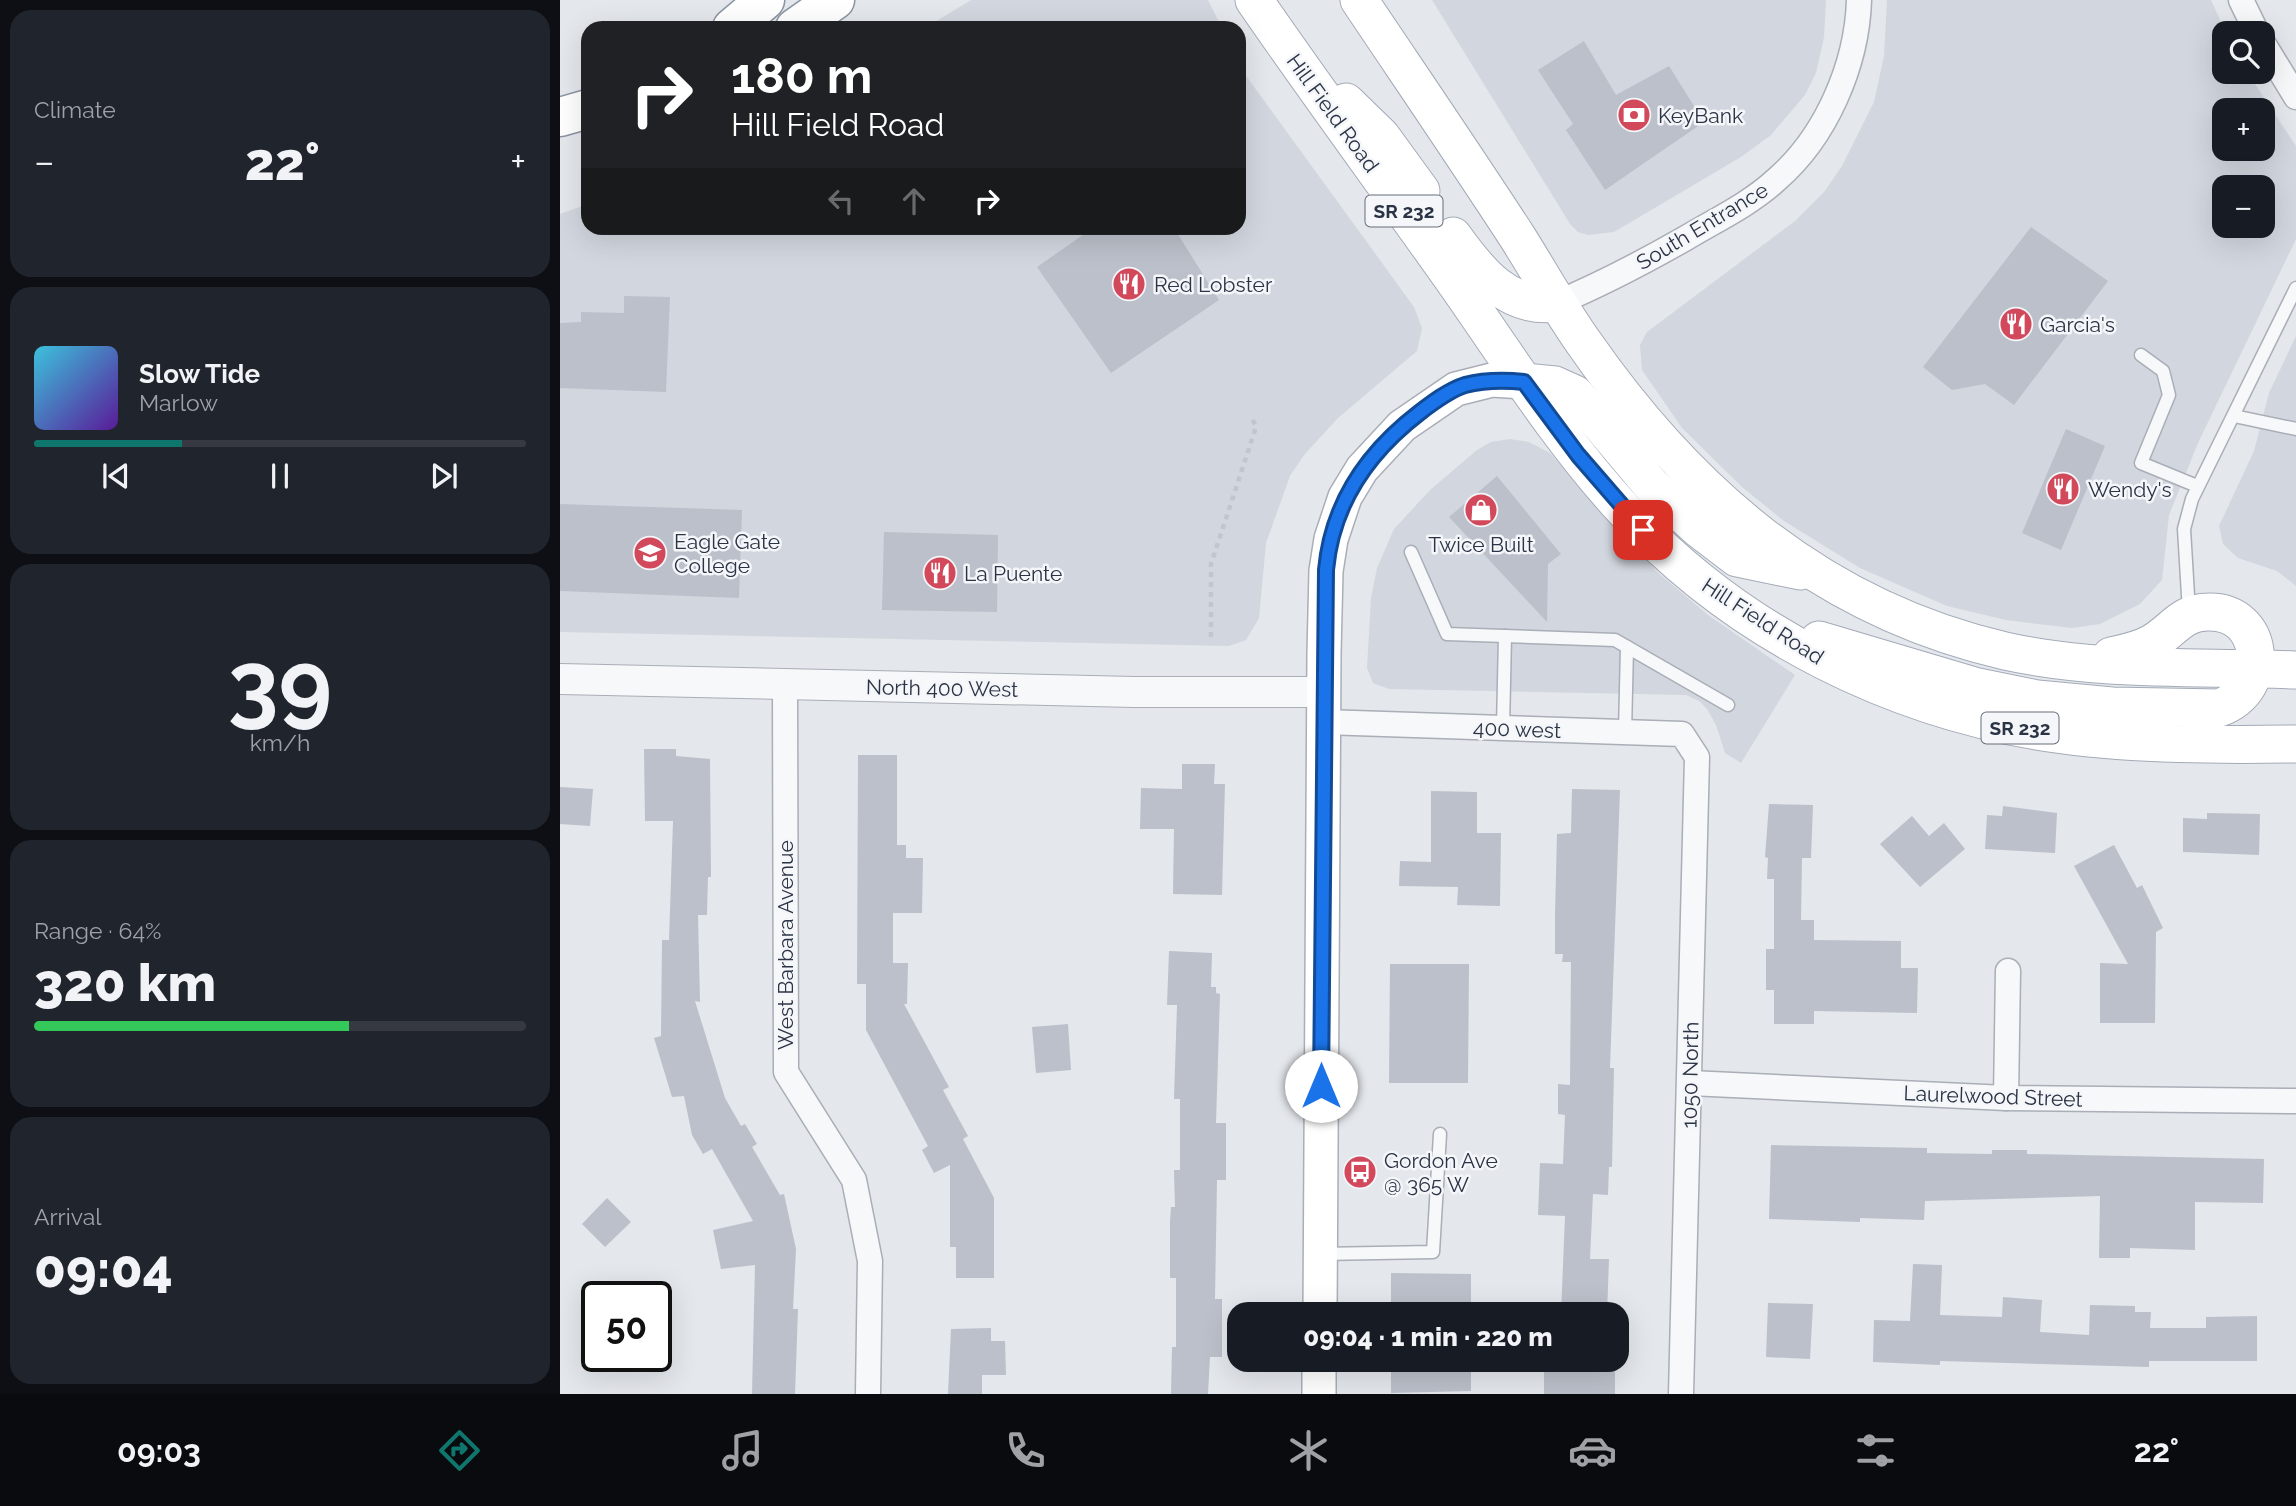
<!DOCTYPE html>
<meta charset="utf-8">
<style>
body{margin:0;font-family:Raleway,sans-serif;background:#20242c;color:#f1f3f6;height:100vh;display:flex;flex-direction:column;font-size:26px;white-space:nowrap}
*{box-sizing:border-box;margin:0}
p{font-size:23px;color:#9ea1a6}
.icon{flex:none;width:38px;height:38px;fill:none;stroke:currentColor;stroke-width:2;stroke-linecap:round;stroke-linejoin:round}
.map{position:relative;flex:1;overflow:hidden}
.details{display:flex;flex-direction:column;gap:10px;padding:10px;background:#0d0f14;width:560px}
.details>*{flex:none}
.banner{position:absolute;left:21px;top:21px;width:665px;height:214px;border-radius:21px;box-shadow:0 7px 28px #0002;background:#202124;color:#fff;overflow:hidden}
.fabs{position:absolute;left:1652px;top:21px;display:grid;gap:14px}
.fabs a{display:grid;place-items:center;width:63px;height:63px;border-radius:14px;background:#171b24;box-shadow:0 7px 28px #0002;font-size:35px}
.speed{position:absolute;left:21px;top:1281px;display:flex;gap:14px;font-size:35px;font-weight:700;text-align:center}
.speed>*{display:grid;place-content:center;width:91px;height:91px;border-radius:50%;background:#171b24;box-shadow:0 7px 28px #0002;line-height:1}
.speed .limit{border:4px solid #111;border-radius:10px;background:#fff;color:#111}
.pin{position:absolute;display:grid;place-items:center;width:60px;height:60px;color:#fff;margin:-30px;border-radius:14px;box-shadow:0 4px 10px #0006}
.me{position:absolute;width:77px;margin:-38px;rotate:0deg;stroke-linejoin:round;filter:drop-shadow(0 0 5px #0008)}
.turn{display:flex;align-items:center;gap:24px;height:147px;padding:0 35px;font-size:32px}
.turn .icon{width:91px;height:91px;stroke-width:2.5}
.turn b{display:block;font-size:49px;line-height:60px}
.lanes{display:flex;align-items:center;height:66px;padding:0 35px;background:#0003;justify-content:center;gap:35px;direction:ltr}
.lanes .off{opacity:.35}
.big{font-size:52px;font-weight:800;line-height:1.1}
.details .widget{flex:1;display:flex;flex-direction:column;justify-content:center;gap:10px;min-width:0;padding:0 24px;border-radius:21px;background:#20242c}
.details .dial{align-items:center;gap:0}
.dial b{font-size:91px;line-height:1}
.song{display:flex;align-items:center;gap:21px}
.cover{width:84px;height:84px;border-radius:10px;background:linear-gradient(135deg,hsl(190 70% 55%),hsl(270 70% 35%))}
.played{height:7px;border-radius:4px;background:linear-gradient(90deg,#0f766e 30%,#363941 30%)}
.keys{display:flex;justify-content:space-around;direction:ltr}
.heat{display:flex;justify-content:space-between;align-items:center;font-size:38px;direction:ltr}
.charge{height:10px;border-radius:5px;background:linear-gradient(90deg,#34c759 64%,#363941 0)}
.trip{position:absolute;left:667px;top:1302px;width:402px;height:70px;border-radius:21px;background:#171b24;box-shadow:0 7px 28px #0002;font-weight:800;line-height:70px;text-align:center}
.tabs{display:flex;height:112px;justify-content:space-around;align-items:center;background:#090b0e;color:#9ea1a6}
.tabs .icon{width:49px;height:49px}
.tabs .selected{color:#0f766e}
.tabs b{font-size:32px;color:#f1f3f6}
main{display:flex;flex:1;min-height:0}
.map>svg:first-child{display:block}
.built{fill:#d2d6de;fill-rule:evenodd}
.building{fill:#bbc0ca}
.lines{fill:none;stroke-linecap:round;stroke-linejoin:round}
.service-casing{stroke:#a9aeb7;stroke-width:15}
.minor-casing{stroke:#a9aeb7;stroke-width:27}
.tertiary-casing{stroke:#a9aeb7;stroke-width:32}
.secondary-casing{stroke:#a9aeb7;stroke-width:36}
.primary-casing{stroke:#a3abb8;stroke-width:39}
.motorway-casing{stroke:#8b94a3;stroke-width:41}
.path{stroke:#c2c5cb;stroke-width:4.5;stroke-dasharray:5 5;stroke-linecap:butt}
.service{stroke:#f7f8fa;stroke-width:12}
.minor{stroke:#f7f8fa;stroke-width:24}
.tertiary{stroke:#f7f8fa;stroke-width:30}
.secondary{stroke:#fff;stroke-width:33}
.primary{stroke:#fff;stroke-width:37}
.motorway{stroke:#fff;stroke-width:38}
.route-casing{stroke:#114b97;stroke-width:18}
.route{stroke:#1a73e8;stroke-width:12}
.labels{text-anchor:middle;dominant-baseline:central;stroke-width:5;stroke-linejoin:round;paint-order:stroke}
.shield{fill:#f4f6f9;stroke:#676e7b;stroke-width:2}
.shield-label{font-size:19px;font-weight:bold;fill:#2b3445}
.street-label{font-size:21px;fill:#2b3445;stroke:#f4f6f9}
.poi-label{font-size:21px;fill:#2b3445;stroke:#f4f6f9;text-anchor:start}
</style>
<main>
<section class="details">
<div class="widget"><p>Climate</p>
<div class="heat"><a>−</a><b class="big">22°</b><a>+</a></div>
</div>
<div class="widget">
<div class="song"><i class="cover"></i><div><b>Slow Tide</b><p>Marlow</p></div></div>
<div class="played"></div>
<div class="keys"><svg class="icon" aria-label="previous" viewBox="0 0 24 24"><path d="M18 5L8 12l10 7zM5 5v14"/></svg><svg class="icon" aria-label="pause" viewBox="0 0 24 24"><path d="M8 5v14M16 5v14"/></svg><svg class="icon" aria-label="next" viewBox="0 0 24 24"><path d="M6 5l10 7-10 7zM19 5v14"/></svg></div>
</div>
<div class="widget dial"><b>39</b><p>km/h</p></div>
<div class="widget"><p>Range · 64%</p><b class="big">320 km</b><div class="charge"></div></div>
<div class="widget"><p>Arrival</p><b class="big">09:04</b></div>
</section>
<div class="map">
<svg width="1736" height="1394" viewBox="0 0 1736 1394">
<rect width="100%" height="100%" fill="#e4e7ec"/>
<!-- built -->
<g class="built">
<path d="M 411,0 L 648,0 L 662,28 L 365,28 Z"/>
<path d="M 872,0 L 1266,0 L 1264,37 L 1256,73 L 1245,95 L 1211,135 L 1181,157 L 1054,232 L 1028,235 L 1018,232 L 1010,224 Z"/>
<path d="M 1327,0 L 1651,0 L 1666,33 L 1664,72 L 1687,72 L 1736,146 L 1736,239 L 1638,443 L 1609,515 L 1602,580 L 1580,604 L 1540,624 L 1512,628 L 1446,620 L 1387,606 L 1300,568 L 1224,521 L 1182,487 L 1122,428 L 1082,370 L 1080,345 L 1087,332 L 1235,221 L 1264,192 L 1282,166 L 1314,102 L 1324,56 ZM 1664,110 L 1703,110 L 1703,149 L 1664,149 ZM 1664,187 L 1703,187 L 1703,226 L 1664,226 Z"/>
<path d="M 679,61 L 687,77 L 854,307 L 862,328 L 857,351 L 778,418 L 744,455 L 730,476 L 706,543 L 699,618 L 686,640 L 669,646 L 0,632 L 0,214 L 28,204 L 28,228 L 679,228 Z"/>
<path d="M 1736,336 L 1736,586 L 1717,571 L 1678,558 L 1663,544 L 1659,526 L 1694,451 L 1709,393 Z"/>
<path d="M 950,439 L 969,442 L 990,453 L 1095,570 L 1148,615 L 1235,675 L 1181,763 L 1165,753 L 1156,725 L 1147,709 L 1139,701 L 1126,695 L 829,689 L 813,683 L 807,668 L 811,598 L 817,568 L 834,529 L 870,490 L 917,450 L 931,442 Z"/>
</g>
<!-- building -->
<g class="building">
<path d="M 1024,41 L 1056,95 L 1109,66 L 1144,122 L 1045,190 L 1006,130 L 1013,124 L 978,70 Z"/>
<path d="M 1471,227 L 1548,281 L 1454,405 L 1425,384 L 1392,390 L 1363,367 Z"/>
<path d="M 533,228 L 614,228 L 659,300 L 551,373 L 477,267 Z"/>
<path d="M 64,296 L 110,297 L 106,392 L 0,388 L 0,323 L 21,322 L 21,312 L 64,313 Z"/>
<path d="M 1506,429 L 1545,446 L 1501,550 L 1462,533 Z"/>
<path d="M 937,476 L 1001,554 L 988,564 L 987,622 L 889,517 Z"/>
<path d="M 0,504 L 182,510 L 179,598 L 0,591 Z"/>
<path d="M 324,532 L 438,535 L 437,612 L 322,610 Z"/>
<path d="M 84,749 L 116,749 L 116,756 L 150,759 L 151,877 L 148,877 L 147,915 L 138,915 L 140,1002 L 135,1001 L 165,1098 L 181,1126 L 185,1124 L 197,1144 L 192,1147 L 220,1195 L 224,1194 L 236,1249 L 233,1309 L 238,1309 L 235,1394 L 192,1394 L 195,1265 L 161,1269 L 153,1230 L 193,1221 L 152,1149 L 143,1154 L 132,1135 L 124,1096 L 112,1097 L 94,1038 L 101,1036 L 102,940 L 109,940 L 113,821 L 85,821 Z"/>
<path d="M 298,755 L 337,755 L 337,845 L 346,845 L 346,858 L 363,858 L 362,913 L 333,913 L 333,963 L 348,963 L 347,1004 L 344,1004 L 389,1087 L 383,1090 L 408,1136 L 403,1139 L 434,1198 L 434,1278 L 396,1278 L 396,1247 L 390,1247 L 390,1165 L 374,1173 L 362,1150 L 368,1146 L 306,1030 L 306,984 L 297,984 Z"/>
<path d="M 622,764 L 655,764 L 654,784 L 665,784 L 662,895 L 613,894 L 614,829 L 580,829 L 581,788 L 622,789 Z"/>
<path d="M 0,787 L 33,789 L 30,826 L 0,824 Z"/>
<path d="M 1012,789 L 1060,790 L 1050,1068 L 1054,1068 L 1052,1167 L 1049,1167 L 1048,1195 L 1033,1194 L 1030,1259 L 1049,1259 L 1047,1314 L 1001,1314 L 1005,1216 L 978,1215 L 980,1163 L 1003,1164 L 1005,1115 L 998,1114 L 998,1084 L 1010,1085 L 1011,962 L 1002,962 L 1003,954 L 995,954 L 995,915 L 997,834 L 1011,833 Z"/>
<path d="M 871,791 L 917,792 L 917,833 L 941,833 L 940,906 L 897,905 L 898,887 L 839,886 L 840,861 L 871,862 Z"/>
<path d="M 1209,804 L 1253,805 L 1251,858 L 1242,858 L 1241,920 L 1254,920 L 1254,940 L 1341,941 L 1341,968 L 1358,968 L 1357,1013 L 1254,1011 L 1254,1024 L 1214,1024 L 1214,990 L 1206,990 L 1206,949 L 1214,949 L 1214,879 L 1207,879 L 1208,858 L 1205,857 Z"/>
<path d="M 1443,806 L 1497,813 L 1495,853 L 1425,849 L 1427,815 L 1442,816 Z"/>
<path d="M 1647,813 L 1700,814 L 1699,855 L 1623,852 L 1623,818 L 1647,819 Z"/>
<path d="M 1352,816 L 1369,836 L 1384,823 L 1405,849 L 1360,887 L 1320,844 Z"/>
<path d="M 1554,845 L 1577,888 L 1582,885 L 1603,928 L 1596,932 L 1595,1023 L 1540,1023 L 1540,963 L 1568,964 L 1514,866 Z"/>
<path d="M 609,951 L 652,953 L 651,987 L 656,987 L 656,993 L 660,994 L 656,1123 L 666,1123 L 666,1180 L 657,1180 L 655,1299 L 662,1299 L 662,1357 L 650,1357 L 648,1394 L 611,1394 L 612,1347 L 616,1347 L 616,1278 L 610,1278 L 610,1222 L 611,1207 L 615,1207 L 614,1170 L 620,1170 L 620,1099 L 614,1099 L 617,1005 L 607,1005 Z"/>
<path d="M 830,964 L 909,964 L 908,1083 L 829,1083 Z"/>
<path d="M 508,1024 L 511,1070 L 476,1073 L 472,1027 Z"/>
<path d="M 1211,1145 L 1367,1148 L 1367,1153 L 1432,1154 L 1432,1150 L 1467,1150 L 1467,1154 L 1704,1159 L 1703,1203 L 1635,1202 L 1635,1250 L 1570,1248 L 1570,1258 L 1539,1258 L 1540,1196 L 1365,1201 L 1364,1220 L 1300,1218 L 1300,1222 L 1209,1219 Z"/>
<path d="M 47,1198 L 71,1222 L 45,1247 L 22,1224 Z"/>
<path d="M 1353,1264 L 1382,1265 L 1380,1315 L 1442,1317 L 1443,1297 L 1482,1300 L 1480,1332 L 1529,1335 L 1530,1305 L 1575,1306 L 1575,1312 L 1591,1312 L 1590,1328 L 1646,1328 L 1646,1317 L 1697,1316 L 1697,1361 L 1589,1361 L 1589,1367 L 1380,1361 L 1380,1365 L 1313,1362 L 1314,1320 L 1350,1321 Z"/>
<path d="M 831,1273 L 911,1274 L 911,1314 L 831,1314 Z"/>
<path d="M 1208,1303 L 1253,1304 L 1250,1359 L 1206,1357 Z"/>
<path d="M 431,1328 L 431,1341 L 445,1341 L 446,1375 L 422,1375 L 422,1394 L 388,1394 L 391,1329 Z"/>
<path d="M 831,1360 L 911,1360 L 911,1391 L 831,1393 Z"/>
<path d="M 1055,1365 L 1055,1394 L 984,1394 L 984,1366 Z"/>
</g>
<g class="lines">
<defs>
<g id="service">
<path d="M 1581,355 L 1603,371 L 1609,395 L 1581,463 L 1637,486"/>
<path d="M 1674,416 L 1736,429"/>
<path d="M 851,552 L 887,634 L 1055,640 L 1168,705"/>
<path d="M 1629,612 L 1624,529 L 1632,499 L 1736,288"/>
<path d="M 943,728 L 945,636"/>
<path d="M 1065,732 L 1067,647"/>
<path d="M 760,1254 L 873,1252 L 880,1134"/>
</g>
<g id="minor">
<path d="M 1681,0 L 1697,33"/>
<path d="M 1703,43 L 1736,97"/>
<path d="M 997,303 C 1042,284 1084,262 1126,238 C 1156,220 1190,204 1216,180 C 1266,137 1297,65 1299,0"/>
<path d="M 225,684 L 226,1072 L 294,1180 L 310,1261 L 308,1394"/>
<path d="M 764,722 L 1122,734 L 1137,757 L 1121,1394"/>
<path d="M 1130,1083 L 1446,1098 L 1736,1101"/>
<path d="M 1446,1098 L 1448,971"/>
</g>
<path id="tertiary" d="M 0,679 L 574,692 L 765,692"/>
<g id="secondary">
<path d="M 760,1314 L 764,654 L 766,571 L 771,539 L 785,497 L 802,469 L 842,426 L 896,389 L 932,380 L 964,382"/>
<path d="M 759,1394 L 759,1360"/>
</g>
<g id="primary">
<path d="M 694,0 C 760,96 830,190 897,285 C 951,362 1001,442 1065,511 C 1178,634 1338,713 1503,735 C 1579,745 1659,745 1736,744"/>
<path d="M 799,0 C 852,79 906,158 958,238 C 980,273 1000,309 1024,343 C 1129,494 1262,609 1445,651 C 1539,672 1640,666 1736,670"/>
<path d="M 786,102 L 821,136 L 861,191"/>
<path d="M 893,236 C 918,271 948,310 997,303"/>
<path d="M 964,382 L 995,385 L 1015,394 L 1092,486 L 1139,529 L 1177,558 L 1240,571"/>
<path d="M 1259,640 L 1414,686 L 1477,699 L 1552,706 L 1659,708 C 1713,689 1705,610 1648,612 C 1621,612 1613,631 1592,643 C 1580,650 1565,653 1551,656"/>
</g>
<g id="motorway">
<path d="M 172,28 L 205,0"/>
<path d="M 235,28 L 275,0"/>
<path d="M 0,117 L 28,109"/>
</g>
</defs>
<!-- service casing -->
<use href="#service" class="service-casing"/>
<!-- minor casing -->
<use href="#minor" class="minor-casing"/>
<!-- tertiary casing -->
<use href="#tertiary" class="tertiary-casing"/>
<!-- secondary casing -->
<use href="#secondary" class="secondary-casing"/>
<!-- primary casing -->
<use href="#primary" class="primary-casing"/>
<!-- motorway casing -->
<use href="#motorway" class="motorway-casing"/>
<!-- path -->
<path class="path" d="M 651,637 L 651,564 L 696,427 L 692,418"/>
<!-- service -->
<use href="#service" class="service"/>
<!-- minor -->
<use href="#minor" class="minor"/>
<!-- tertiary -->
<use href="#tertiary" class="tertiary"/>
<!-- secondary -->
<use href="#secondary" class="secondary"/>
<!-- primary -->
<use href="#primary" class="primary"/>
<!-- motorway -->
<use href="#motorway" class="motorway"/>
</g>
<g class="lines">
<defs>
<path id="route" d="M 761,1086 L 766,570 C 772,504 807,453 859,413 C 872,403 889,390 905,385 C 925,380 944,380 964,382 L 1018,455 L 1083,530"/>
</defs>
<!-- route casing -->
<use href="#route" class="route-casing"/>
<!-- route -->
<use href="#route" class="route"/>
</g>
<!-- icons -->
<defs>
<symbol id="bank-disc" viewBox="-11 -11 22 22"><circle r="9.5" fill="#d1495b" stroke="#f4f6f9"/><path d="M-6-4H6V4H-6ZM0-2.3a2.3 2.3 0 1 0 0 4.6a2.3 2.3 0 1 0 0-4.6Z" fill="#fff"/></symbol>
<symbol id="restaurant-disc" viewBox="-11 -11 22 22"><circle r="9.5" fill="#d1495b" stroke="#f4f6f9"/><path d="M-5-6h1v4h1v-4h1v4h1v-4h1v5L-1.5 .5V6h-2V.5L-5-1ZM5-6V6H3V1.5H1.5Q1.5-4 5-6Z" fill="#fff"/></symbol>
<symbol id="shop-disc" viewBox="-11 -11 22 22"><circle r="9.5" fill="#d1495b" stroke="#f4f6f9"/><path d="M-5-2.5h2.3a2.7 3.5 0 0 1 5.4 0H5L5.5 6h-11ZM-1.5-2.5h3a1.5 2.3 0 0 0-3 0Z" fill="#fff"/></symbol>
<symbol id="school-disc" viewBox="-11 -11 22 22"><circle r="9.5" fill="#d1495b" stroke="#f4f6f9"/><path d="M0-5L7-2L0 1L-7-2ZM-4 1L0 2.5L4 1V4Q0 6-4 4Z" fill="#fff"/></symbol>
<symbol id="bus-disc" viewBox="-11 -11 22 22"><circle r="9.5" fill="#d1495b" stroke="#f4f6f9"/><path d="M-5-6H5V4H4V6H2V4H-2V6H-4V4H-5ZM-3.5-4V0h7V-4ZM-3.5 1.2v1.5H-2V1.2ZM2 1.2v1.5H3.5V1.2Z" fill="#fff"/></symbol>
</defs>
<g fill-rule="evenodd">
<use href="#bank-disc" x="1055" y="96" width="38" height="38"/>
<use href="#restaurant-disc" x="550" y="265" width="38" height="38"/>
<use href="#restaurant-disc" x="1437" y="305" width="38" height="38"/>
<use href="#restaurant-disc" x="1484" y="470" width="38" height="38"/>
<use href="#shop-disc" x="902" y="491" width="38" height="38"/>
<use href="#school-disc" x="71" y="534" width="38" height="38"/>
<use href="#restaurant-disc" x="361" y="554" width="38" height="38"/>
<use href="#bus-disc" x="781" y="1153" width="38" height="38"/>
</g>
<g class="labels">
<!-- shield labels -->
<g class="shield">
<rect x="805.5" y="195.5" width="77" height="31" rx="5"/>
<rect x="1421.5" y="712.5" width="77" height="31" rx="5"/>
</g>
<g class="shield-label">
<text x="844" y="211">SR 232</text>
<text x="1460" y="728">SR 232</text>
</g>
<!-- street labels -->
<g class="street-label">
<text transform="translate(773 113) rotate(54)">Hill Field Road</text>
<text transform="translate(1142 226) rotate(-31)">South Entrance</text>
<text transform="translate(1203 621) rotate(33)">Hill Field Road</text>
<text transform="translate(382 688) rotate(1)">North 400 West</text>
<text transform="translate(957 729) rotate(2)">400 west</text>
<text transform="translate(225 945) rotate(-90)">West Barbara Avenue</text>
<text transform="translate(1130 1075) rotate(-89)">1050 North</text>
<text transform="translate(1433 1096) rotate(2)">Laurelwood Street</text>
</g>
<!-- poi labels -->
<g class="poi-label">
<text x="1098" y="115">KeyBank</text>
<text x="594" y="284">Red Lobster</text>
<text x="1480" y="324">Garcia's</text>
<text x="1528" y="489">Wendy's</text>
<text x="114" y="541">Eagle Gate<tspan x="114" dy="24">College</tspan></text>
<text x="921" y="544" text-anchor="middle">Twice Built</text>
<text x="404" y="573">La Puente</text>
<text x="824" y="1160">Gordon Ave<tspan x="824" dy="24">@ 365 W</tspan></text>
</g>
</g>
</svg>
<div class="fabs">
<a><svg class="icon" aria-label="search" viewBox="0 0 24 24"><circle cx="10" cy="10" r="6"/><path d="M15 15l6 6"/></svg></a>
<a>+</a>
<a>−</a>
</div>
<div class="speed"><div class="limit">50</div></div>
<div class="pin" style="left:1083px;top:530px;background:#d93025"><svg class="icon" aria-label="arrive" viewBox="0 0 24 24"><path d="M6 21V4h12l-3 4 3 4H6"/></svg></div>
<svg class="me" style="left:761px;top:1086px" viewBox="-20 -20 40 40"><circle r="19" fill="#fff"/><path d="M0-13L10 11 0 6-10 11z" fill="#1a73e8"/></svg>
<div class="trip">09:04 · 1 min · 220 m</div>
<div class="banner">
<div class="turn"><svg class="icon" aria-label="right" viewBox="0 0 24 24"><path d="M7 20v-9h11M14 6l5 5-5 5"/></svg><div><b>180 m</b>Hill Field Road</div></div>
<div class="lanes"><svg class="icon off" aria-label="left" viewBox="0 0 24 24"><path d="M17 20v-9H6M10 6l-5 5 5 5"/></svg><svg class="icon off" aria-label="ahead" viewBox="0 0 24 24"><path d="M12 20V5M6 11l6-6 6 6"/></svg><svg class="icon" aria-label="right" viewBox="0 0 24 24"><path d="M7 20v-9h11M14 6l5 5-5 5"/></svg></div>
</div>
</div>
</main>
<nav class="tabs">
<b>09:03</b>
<svg class="icon selected" aria-label="directions" viewBox="0 0 24 24"><path d="M12 3l9 9-9 9-9-9zM9 14v-3h6M13 9l2 2-2 2"/></svg>
<svg class="icon" aria-label="music" viewBox="0 0 24 24"><path d="M9 18V5l10-2v13"/><circle cx="6" cy="18" r="3"/><circle cx="16" cy="16" r="3"/></svg>
<svg class="icon" aria-label="phone" viewBox="0 0 24 24"><path d="M5 4h4l2 5-3 2q2 4 5 5l2-3 5 2v4C11 20 4 13 5 4z"/></svg>
<svg class="icon" aria-label="climate" viewBox="0 0 24 24"><path d="M12 3v18M4 7l16 10M4 17L20 7"/></svg>
<svg class="icon" aria-label="car" viewBox="0 0 24 24"><path d="M5 17H2v-5l4-1 3-4h7l3 4 3 1v5h-3M9 17h6M6 11h13"/><circle cx="7" cy="17" r="2"/><circle cx="17" cy="17" r="2"/></svg>
<svg class="icon" aria-label="filters" viewBox="0 0 24 24"><path d="M4 7h16M4 17h16"/><circle cx="9" cy="7" r="2"/><circle cx="15" cy="17" r="2"/></svg>
<b>22°</b>
</nav>
